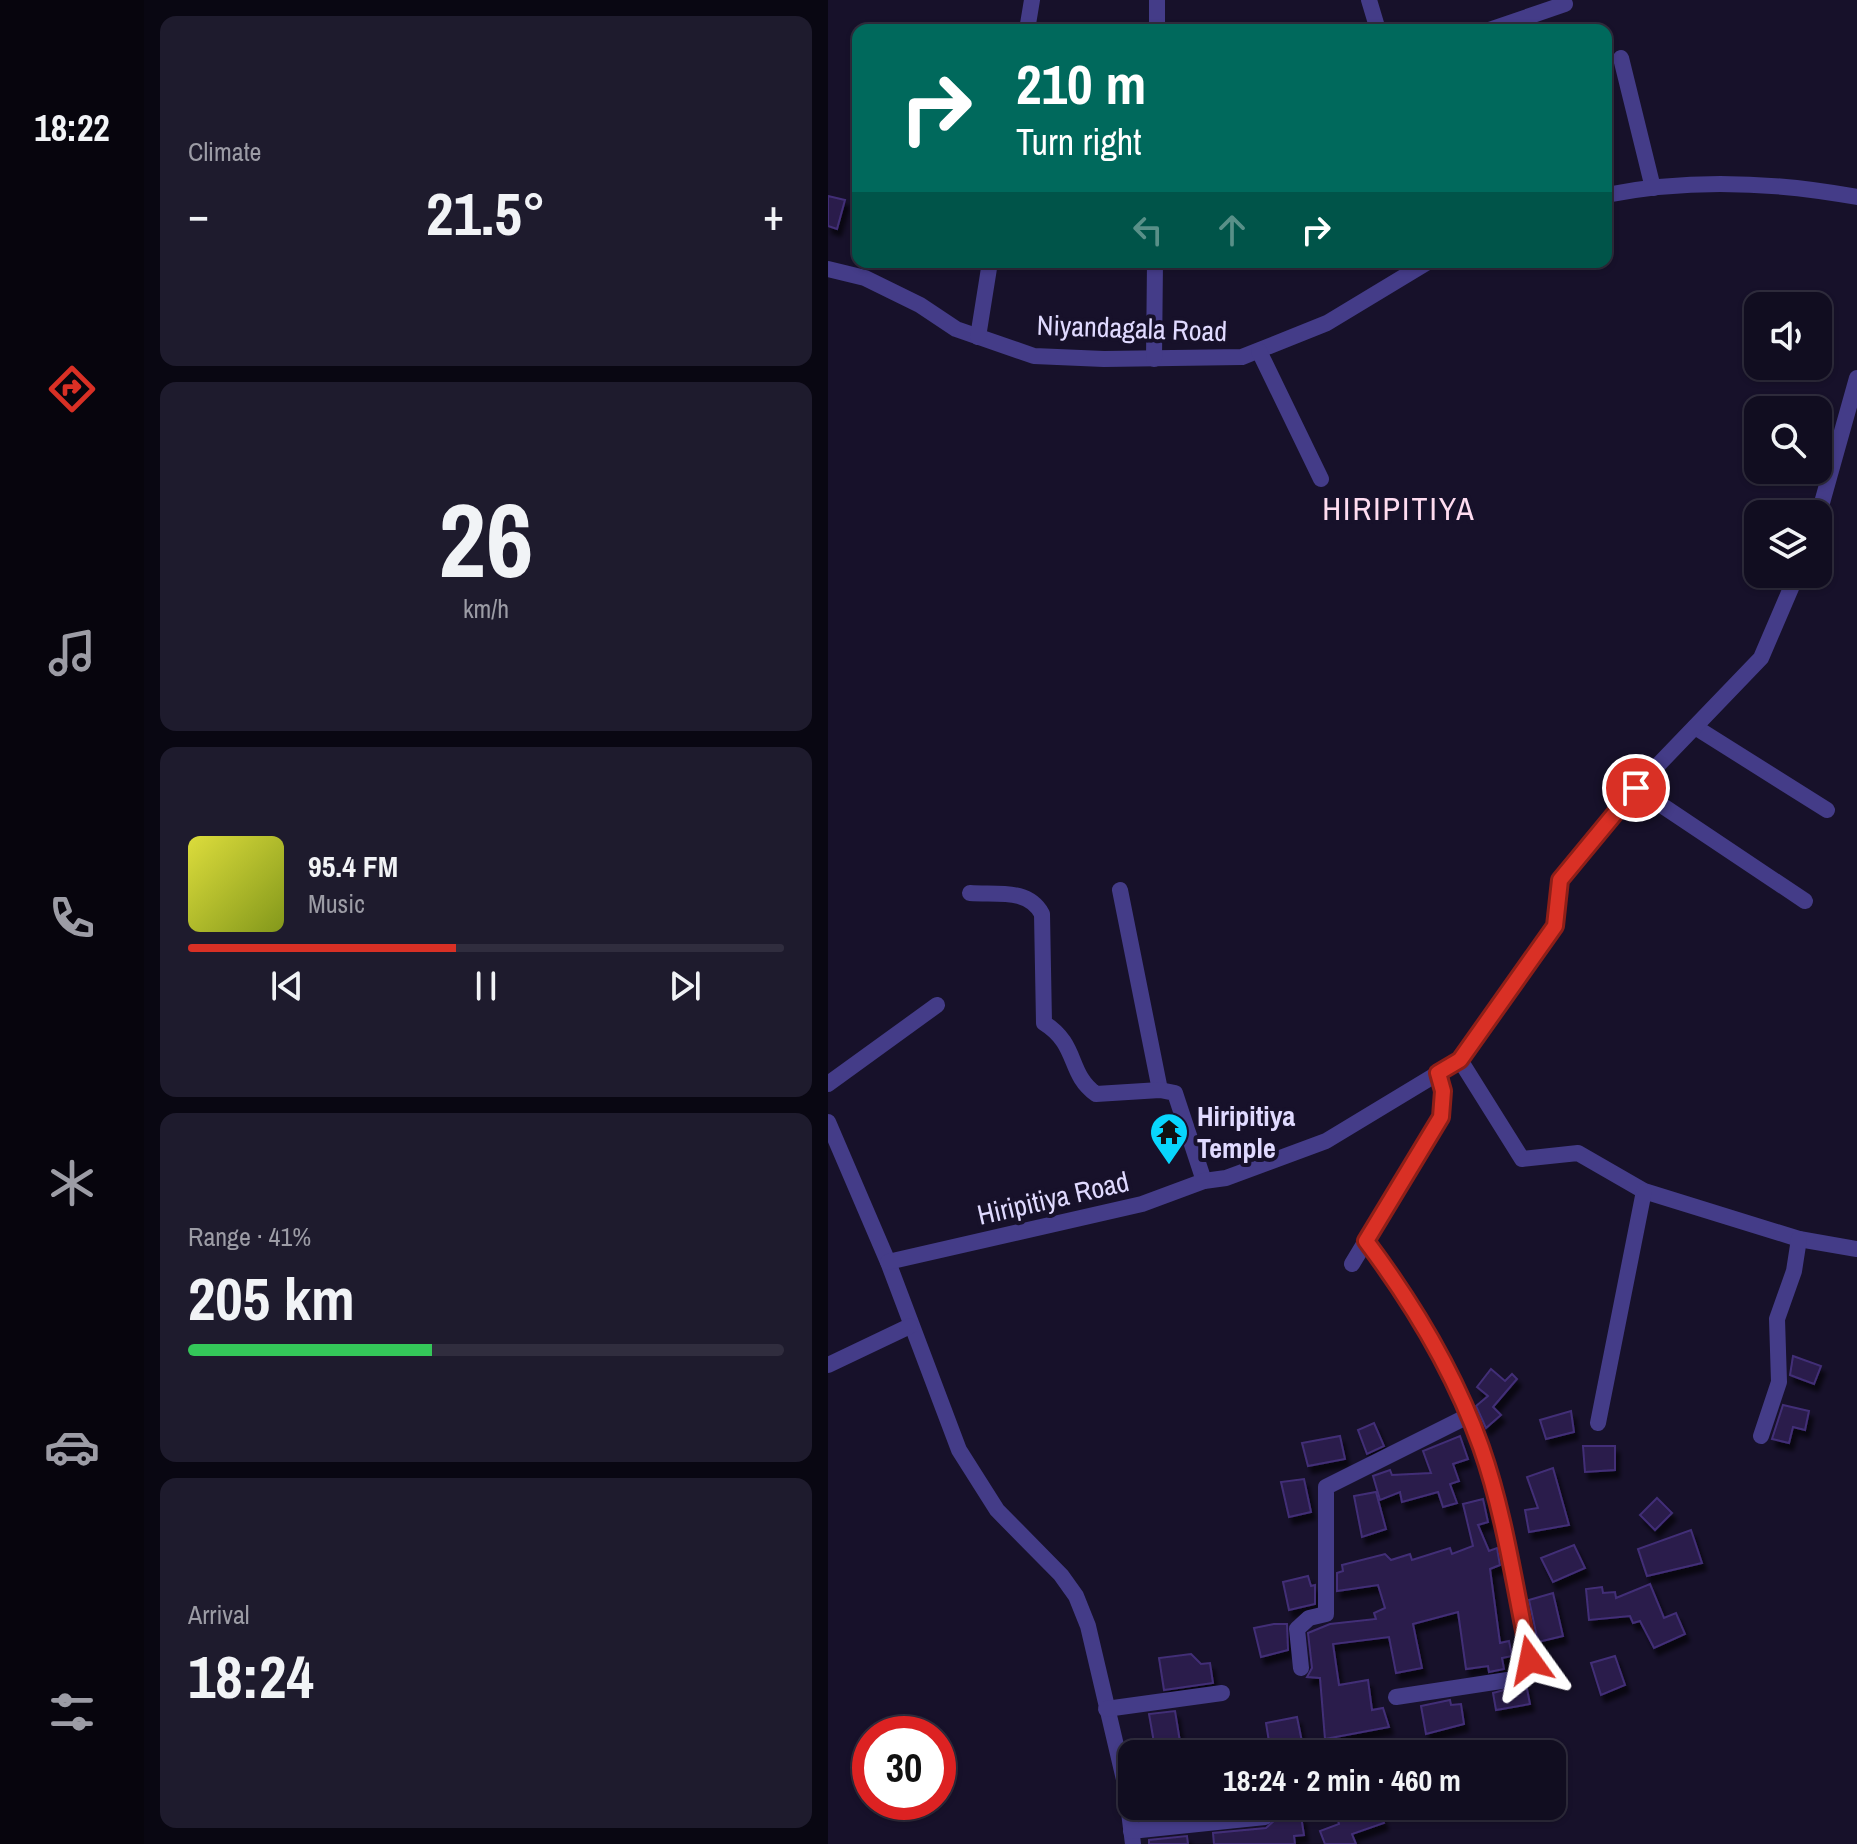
<!DOCTYPE html>
<meta charset="utf-8">
<style>
body{margin:0;font-family:"Archivo Narrow",sans-serif;background:#1e1b2d;color:#f1f3f6;height:100vh;display:flex;flex-direction:column;font-size:30px;white-space:nowrap}
*{box-sizing:border-box;margin:0}
p{font-size:26px;color:#9c9ca5}
.icon{flex:none;width:44px;height:44px;fill:none;stroke:currentColor;stroke-width:2;stroke-linecap:round;stroke-linejoin:round}
.map{position:relative;flex:1;overflow:hidden}
.panel{display:flex;flex-direction:column;gap:16px;padding:16px;background:#090712;width:684px}
.panel>*{flex:none}
.banner{position:absolute;left:24px;top:24px;width:760px;height:244px;border-radius:16px;box-shadow:0 2px 6px #0004,0 0 0 2px #302d3e;background:#00695c;color:#fff;overflow:hidden}
.tools{position:absolute;left:916px;top:292px;display:grid;gap:16px}
.tools a{display:grid;place-items:center;width:88px;height:88px;border-radius:16px;background:#110d20;box-shadow:0 2px 6px #0004,0 0 0 2px #302d3e;font-size:40px}
.speed{position:absolute;left:24px;top:1716px;display:flex;gap:16px;font-size:40px;font-weight:700;text-align:center}
.speed>*{display:grid;place-content:center;width:104px;height:104px;border-radius:50%;background:#110d20;box-shadow:0 2px 6px #0004,0 0 0 2px #302d3e;line-height:1}
.speed .limit{border:12px solid #d22;background:#fff;color:#111}
.pin{position:absolute;display:grid;place-items:center;width:68px;height:68px;color:#fff;margin:-34px;border:4px solid #fff;border-radius:50%;box-shadow:0 2px 8px #0007}
.me{position:absolute;width:88px;margin:-44px;rotate:348deg;stroke-linejoin:round;filter:drop-shadow(0 0 6px #0008)}
.turn{display:flex;align-items:center;gap:28px;height:168px;padding:0 32px;font-size:36px}
.turn .icon{width:104px;height:104px;stroke-width:2.5}
.turn b{display:block;font-size:56px;line-height:68px}
.lanes{display:flex;align-items:center;height:76px;padding:0 32px;background:#0003;justify-content:center;gap:40px;direction:ltr}
.lanes .off{opacity:.35}
.big{font-size:60px;font-weight:800;line-height:1.1}
.panel .widget{flex:1;display:flex;flex-direction:column;justify-content:center;gap:12px;min-width:0;padding:0 28px;border-radius:16px;background:#1e1b2d}
.panel .dial{align-items:center;gap:0}
.dial b{font-size:104px;line-height:1}
.song{display:flex;align-items:center;gap:24px}
.cover{width:96px;height:96px;border-radius:12px;background:linear-gradient(135deg,hsl(60 70% 55%),hsl(70 70% 35%))}
.played{height:8px;border-radius:4px;background:linear-gradient(90deg,#d93025 45%,#302d3e 45%)}
.keys{display:flex;justify-content:space-around;direction:ltr}
.heat{display:flex;justify-content:space-between;align-items:center;font-size:44px;direction:ltr}
.charge{height:12px;border-radius:6px;background:linear-gradient(90deg,#34c759 41%,#302d3e 0)}
.trip{position:absolute;left:290px;top:1740px;width:448px;height:80px;border-radius:16px;background:#110d20;box-shadow:0 2px 6px #0004,0 0 0 2px #302d3e;font-weight:800;line-height:80px;text-align:center}
main{display:flex;flex:1;min-height:0}
.dock{display:flex;flex-direction:column;width:144px;justify-content:space-around;align-items:center;background:#07050d;color:#9c9ca5}
.dock .icon{width:56px;height:56px}
.dock .on{color:#d93025}
.dock b{font-size:36px;color:#f1f3f6}
.map>svg:first-child{display:block}
.building{fill:#291d4b;stroke:#422f77;stroke-width:2;filter:url(#shadow)}
.lines{fill:none;stroke-linecap:round;stroke-linejoin:round}
.minor{stroke:#443c88;stroke-width:16}
.route-casing{stroke:#8d1f18;stroke-width:20}
.route{stroke:#d93025;stroke-width:14}
.labels{text-anchor:middle;dominant-baseline:central;stroke-width:8;stroke-linejoin:round;paint-order:stroke}
.street-label{font-size:28px;fill:#e0daff;stroke:#17112a}
.poi-label{font-size:28px;font-weight:bold;fill:#e0daff;stroke:#17112a;text-anchor:start}
.quarter-label{font-size:32px;letter-spacing:2px;fill:#ffdcf0;stroke:#17112a}
</style>
<main>
<nav class="dock">
<b>18:22</b>
<svg class="icon on" aria-label="directions" viewBox="0 0 24 24"><path d="M12 3l9 9-9 9-9-9zM9 14v-3h6M13 9l2 2-2 2"/></svg>
<svg class="icon" aria-label="music" viewBox="0 0 24 24"><path d="M9 18V5l10-2v13"/><circle cx="6" cy="18" r="3"/><circle cx="16" cy="16" r="3"/></svg>
<svg class="icon" aria-label="phone" viewBox="0 0 24 24"><path d="M5 4h4l2 5-3 2q2 4 5 5l2-3 5 2v4C11 20 4 13 5 4z"/></svg>
<svg class="icon" aria-label="climate" viewBox="0 0 24 24"><path d="M12 3v18M4 7l16 10M4 17L20 7"/></svg>
<svg class="icon" aria-label="car" viewBox="0 0 24 24"><path d="M5 17H2v-5l4-1 3-4h7l3 4 3 1v5h-3M9 17h6M6 11h13"/><circle cx="7" cy="17" r="2"/><circle cx="17" cy="17" r="2"/></svg>
<svg class="icon" aria-label="filters" viewBox="0 0 24 24"><path d="M4 7h16M4 17h16"/><circle cx="9" cy="7" r="2"/><circle cx="15" cy="17" r="2"/></svg>
</nav>
<section class="panel">
<div class="widget"><p>Climate</p>
<div class="heat"><a>−</a><b class="big">21.5°</b><a>+</a></div>
</div>
<div class="widget dial"><b>26</b><p>km/h</p></div>
<div class="widget">
<div class="song"><i class="cover"></i><div><b>95.4 FM</b><p>Music</p></div></div>
<div class="played"></div>
<div class="keys"><svg class="icon" aria-label="previous" viewBox="0 0 24 24"><path d="M18 5L8 12l10 7zM5 5v14"/></svg><svg class="icon" aria-label="pause" viewBox="0 0 24 24"><path d="M8 5v14M16 5v14"/></svg><svg class="icon" aria-label="next" viewBox="0 0 24 24"><path d="M6 5l10 7-10 7zM19 5v14"/></svg></div>
</div>
<div class="widget"><p>Range · 41%</p><b class="big">205 km</b><div class="charge"></div></div>
<div class="widget"><p>Arrival</p><b class="big">18:24</b></div>
</section>
<div class="map">
<svg width="1029" height="1844" viewBox="0 0 1029 1844">
<defs>
<filter id="shadow"><feDropShadow dx="4" dy="7" stdDeviation="2" flood-color="#0009"/></filter>
</defs>
<rect width="100%" height="100%" fill="#17112a"/>
<!-- building -->
<g class="building">
<path d="M 0,196 L 17,200 L 9,229 L 0,226 Z"/>
<path d="M 965,1356 L 993,1366 L 986,1384 L 962,1375 Z"/>
<path d="M 663,1369 L 677,1381 L 684,1374 L 689,1379 L 665,1407 L 673,1415 L 658,1428 L 648,1406 L 660,1396 L 649,1387 Z"/>
<path d="M 955,1405 L 981,1411 L 977,1430 L 965,1427 L 961,1443 L 944,1439 Z"/>
<path d="M 743,1411 L 746,1432 L 718,1439 L 712,1420 Z"/>
<path d="M 546,1423 L 556,1446 L 539,1454 L 530,1430 Z"/>
<path d="M 512,1436 L 517,1459 L 480,1466 L 474,1443 Z"/>
<path d="M 632,1436 L 640,1459 L 625,1464 L 631,1481 L 622,1484 L 629,1503 L 615,1507 L 610,1492 L 574,1502 L 572,1492 L 552,1500 L 545,1476 L 562,1470 L 564,1475 L 603,1473 L 595,1451 Z"/>
<path d="M 755,1446 L 787,1446 L 787,1470 L 757,1472 Z"/>
<path d="M 725,1468 L 741,1525 L 701,1532 L 697,1510 L 710,1508 L 699,1477 Z"/>
<path d="M 476,1479 L 483,1512 L 461,1517 L 453,1482 Z"/>
<path d="M 548,1492 L 558,1529 L 534,1537 L 526,1496 Z"/>
<path d="M 829,1498 L 844,1513 L 827,1530 L 812,1515 Z"/>
<path d="M 655,1499 L 660,1522 L 650,1525 L 661,1551 L 669,1548 L 672,1565 L 662,1569 L 672,1643 L 681,1641 L 684,1656 L 674,1658 L 676,1669 L 661,1672 L 660,1666 L 638,1669 L 630,1612 L 585,1624 L 594,1668 L 568,1673 L 561,1637 L 505,1644 L 511,1685 L 540,1680 L 544,1710 L 555,1708 L 561,1727 L 497,1739 L 492,1678 L 479,1677 L 484,1668 L 480,1633 L 502,1624 L 548,1619 L 546,1613 L 557,1608 L 550,1585 L 509,1591 L 509,1573 L 515,1571 L 514,1565 L 557,1554 L 563,1560 L 582,1554 L 584,1560 L 622,1548 L 624,1554 L 645,1546 L 635,1504 Z"/>
<path d="M 863,1530 L 874,1563 L 819,1576 L 810,1549 Z"/>
<path d="M 746,1545 L 757,1568 L 725,1582 L 713,1558 Z"/>
<path d="M 480,1576 L 483,1586 L 487,1585 L 487,1604 L 461,1610 L 455,1582 Z"/>
<path d="M 822,1584 L 836,1618 L 848,1613 L 857,1634 L 826,1648 L 812,1621 L 805,1623 L 802,1616 L 761,1620 L 758,1589 L 774,1587 L 775,1593 L 787,1592 L 788,1598 Z"/>
<path d="M 725,1593 L 735,1636 L 710,1642 L 701,1600 Z"/>
<path d="M 446,1624 L 459,1624 L 460,1650 L 433,1657 L 426,1628 Z"/>
<path d="M 363,1654 L 373,1664 L 382,1663 L 385,1683 L 336,1690 L 331,1658 Z"/>
<path d="M 787,1656 L 797,1685 L 773,1695 L 763,1663 Z"/>
<path d="M 698,1684 L 702,1704 L 668,1710 L 665,1693 Z"/>
<path d="M 622,1700 L 623,1705 L 633,1704 L 636,1724 L 598,1734 L 593,1706 Z"/>
<path d="M 347,1711 L 354,1754 L 328,1754 L 321,1714 Z"/>
<path d="M 469,1717 L 474,1742 L 442,1748 L 438,1723 Z"/>
<path d="M 431,1743 L 432,1754 L 398,1754 L 398,1746 Z"/>
<path d="M 529,1806 L 550,1806 L 556,1823 L 524,1834 L 528,1844 L 497,1844 L 492,1831 L 511,1824 L 508,1814 Z"/>
<path d="M 473,1816 L 476,1835 L 466,1836 L 467,1844 L 386,1844 L 385,1833 L 438,1828 L 447,1820 Z"/>
<path d="M 359,1836 L 360,1844 L 321,1844 L 321,1840 Z"/>
</g>
<g class="lines">
<!-- minor -->
<g class="minor">
<path d="M 541,0 L 550,30"/>
<path d="M 199,30 L 204,0"/>
<path d="M 329,30 L 329,0"/>
<path d="M 661,30 L 737,4"/>
<path d="M 793,58 L 825,188"/>
<path d="M 778,195 C 861,178 947,182 1029,197"/>
<path d="M 0,269 L 37,278 L 92,305 L 128,329 L 206,356 L 276,359 L 414,357 L 499,323 L 600,262"/>
<path d="M 150,337 L 162,262"/>
<path d="M 431,351 L 493,479"/>
<path d="M 326,359 L 327,262"/>
<path d="M 990,517 L 1029,378"/>
<path d="M 867,727 L 999,810"/>
<path d="M 808,788 L 977,901"/>
<path d="M 292,890 L 332,1090"/>
<path d="M 142,893 C 169,895 200,888 214,914 L 216,1023 C 251,1045 239,1073 268,1094 L 332,1090 L 347,1093 L 376,1181"/>
<path d="M 632,1060 L 694,1159 L 750,1153 L 816,1191 L 971,1239 L 1029,1249"/>
<path d="M 0,1084 L 109,1005"/>
<path d="M 0,1122 L 60,1262 L 131,1450 L 169,1510 L 233,1575 L 248,1596 L 260,1626 L 298,1788 L 305,1844"/>
<path d="M 538,1241 C 586,1305 626,1371 653,1447 C 677,1515 687,1590 702,1660 L 700,1670 L 686,1679 L 568,1697"/>
<path d="M 60,1262 L 314,1204 L 376,1181 L 398,1178 L 498,1141 L 632,1060 L 727,926 L 732,880 L 808,788 L 933,658 L 969,574"/>
<path d="M 524,1264 L 613,1117 L 615,1091 L 610,1073"/>
<path d="M 0,1365 L 82,1326"/>
<path d="M 770,1423 L 816,1191"/>
<path d="M 933,1436 L 951,1382 L 949,1319 L 966,1271 L 971,1239"/>
<path d="M 473,1668 L 469,1629 L 481,1618 L 498,1614 L 498,1487 L 640,1416"/>
<path d="M 278,1709 L 394,1693"/>
<path d="M 303,1831 L 437,1817"/>
</g>
</g>
<g class="lines">
<defs>
<path id="route" d="M 702,1660 C 687,1590 677,1515 653,1447 C 626,1371 586,1305 538,1241 L 613,1117 L 615,1091 L 610,1073 L 632,1060 L 727,926 L 732,880 L 808,788"/>
</defs>
<!-- route casing -->
<use href="#route" class="route-casing"/>
<!-- route -->
<use href="#route" class="route"/>
</g>
<!-- icons -->
<defs>
<symbol id="temple-pin" viewBox="-11 -11 22 30"><path d="M0 17L-7.5 6A9.5 9.5 0 1 1 7.5 6Z" fill="#08d6fd" stroke="#17112a"/><path d="M0-6L5-2H3V0L6.5 2.5H4V6H1.5V3h-3V6H-4V2.5H-6.5L-3 0V-2H-5Z" fill="#111"/></symbol>
</defs>
<g fill-rule="evenodd">
<use href="#temple-pin" x="319" y="1110" width="44" height="60"/>
</g>
<g class="labels">
<!-- street labels -->
<g class="street-label">
<text transform="translate(304 328) rotate(2)">Niyandagala Road</text>
<text transform="translate(225 1198) rotate(-13)">Hiripitiya Road</text>
</g>
<!-- poi labels -->
<g class="poi-label">
<text x="369" y="1116">Hiripitiya<tspan x="369" dy="32">Temple</tspan></text>
</g>
<!-- quarter labels -->
<g class="quarter-label">
<text x="571" y="508">HIRIPITIYA</text>
</g>
</g>
</svg>
<div class="tools">
<a><svg class="icon" aria-label="sound" viewBox="0 0 24 24"><path d="M4 9h4l5-4v14l-5-4H4zM17 9q2 3 0 6"/></svg></a>
<a><svg class="icon" aria-label="search" viewBox="0 0 24 24"><circle cx="10" cy="10" r="6"/><path d="M15 15l6 6"/></svg></a>
<a><svg class="icon" aria-label="layers" viewBox="0 0 24 24"><path d="M12 4l9 5-9 5-9-5zM3 14l9 5 9-5"/></svg></a>
</div>
<div class="speed"><div class="limit">30</div></div>
<div class="pin" style="left:808px;top:788px;background:#d93025"><svg class="icon" aria-label="arrive" viewBox="0 0 24 24"><path d="M6 21V4h12l-3 4 3 4H6"/></svg></div>
<svg class="me" style="left:702px;top:1660px" viewBox="-20 -20 40 40"><path d="M0-17L14 15 0 8-14 15z" fill="#d93025" stroke="#fff" stroke-width="4"/></svg>
<div class="trip">18:24 · 2 min · 460 m</div>
<div class="banner">
<div class="turn"><svg class="icon" aria-label="right" viewBox="0 0 24 24"><path d="M7 20v-9h11M14 6l5 5-5 5"/></svg><div><b>210 m</b>Turn right</div></div>
<div class="lanes"><svg class="icon off" aria-label="left" viewBox="0 0 24 24"><path d="M17 20v-9H6M10 6l-5 5 5 5"/></svg><svg class="icon off" aria-label="ahead" viewBox="0 0 24 24"><path d="M12 20V5M6 11l6-6 6 6"/></svg><svg class="icon" aria-label="right" viewBox="0 0 24 24"><path d="M7 20v-9h11M14 6l5 5-5 5"/></svg></div>
</div>
</div>
</main>
